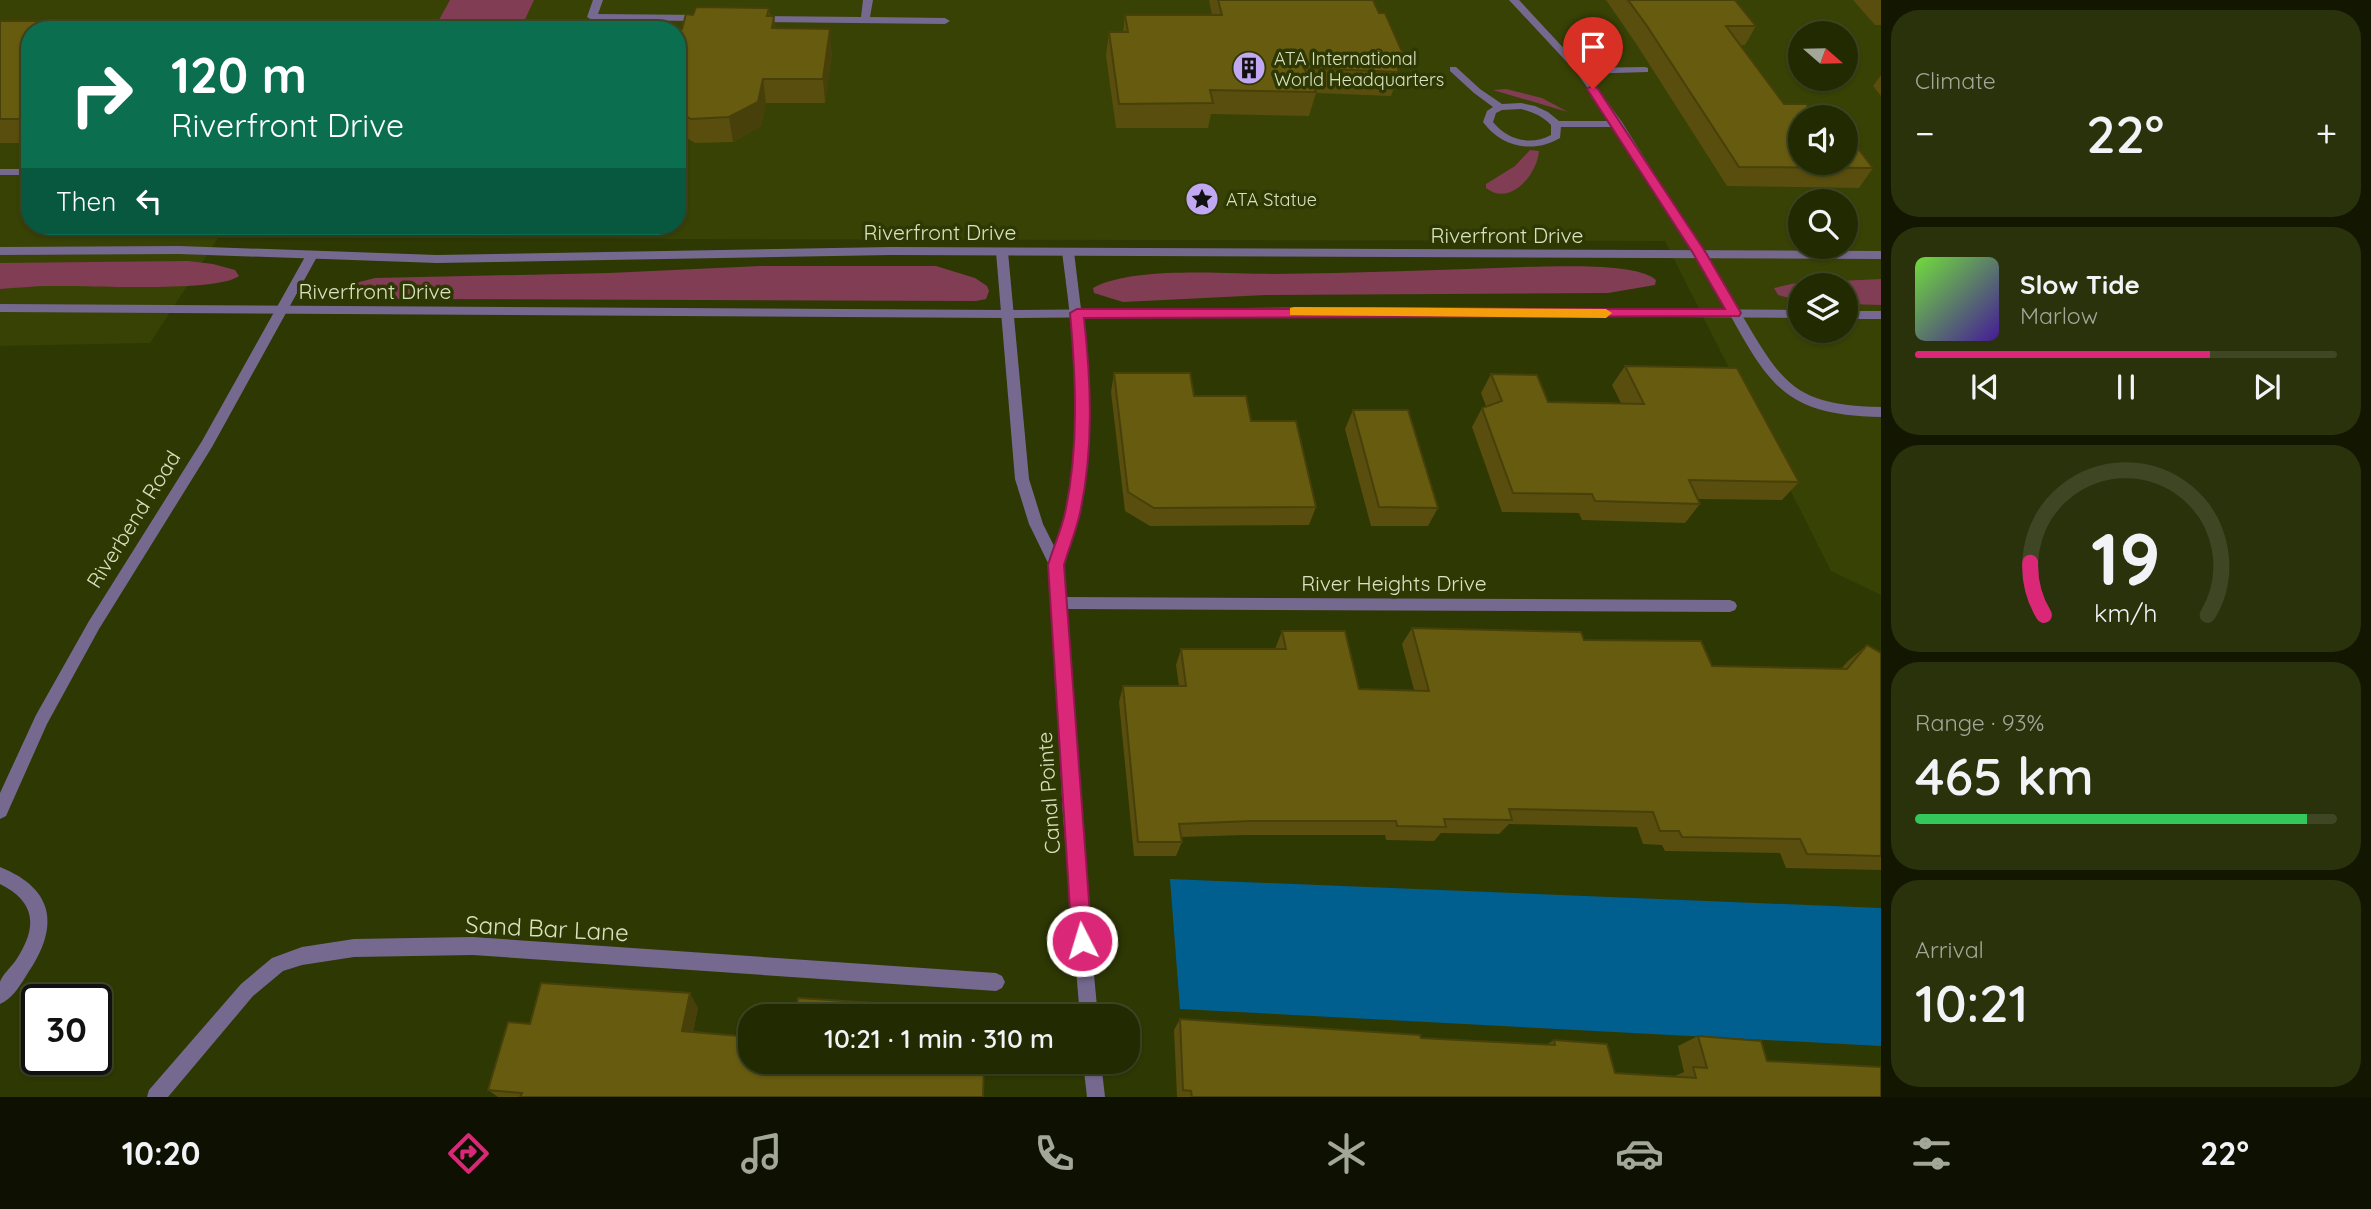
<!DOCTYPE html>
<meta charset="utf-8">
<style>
body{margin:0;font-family:Quicksand,sans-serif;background:#2a320c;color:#f1f3f6;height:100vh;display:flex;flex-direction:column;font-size:26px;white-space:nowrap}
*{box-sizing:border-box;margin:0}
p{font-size:23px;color:#a2a799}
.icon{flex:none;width:38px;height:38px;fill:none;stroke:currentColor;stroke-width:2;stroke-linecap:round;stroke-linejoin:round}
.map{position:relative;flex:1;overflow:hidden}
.sheet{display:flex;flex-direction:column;gap:10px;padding:10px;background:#131701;width:490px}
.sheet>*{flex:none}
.banner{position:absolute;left:21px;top:21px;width:665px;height:214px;border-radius:28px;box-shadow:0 2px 5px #0004,0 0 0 2px #3f4624;background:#0b6e4f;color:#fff;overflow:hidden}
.needle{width:46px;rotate:110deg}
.controls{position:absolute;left:1788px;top:21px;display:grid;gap:14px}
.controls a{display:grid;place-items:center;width:70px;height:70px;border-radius:50%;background:#222a02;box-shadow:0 2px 5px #0004,0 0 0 2px #3f4624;font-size:35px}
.speed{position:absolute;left:21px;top:984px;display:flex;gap:14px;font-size:35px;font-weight:700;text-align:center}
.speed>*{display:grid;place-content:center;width:91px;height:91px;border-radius:50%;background:#222a02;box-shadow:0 2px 5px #0004,0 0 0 2px #3f4624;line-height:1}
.speed .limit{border:4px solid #111;border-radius:10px;background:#fff;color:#111}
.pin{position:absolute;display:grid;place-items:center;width:60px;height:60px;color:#fff;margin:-72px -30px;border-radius:50% 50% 50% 0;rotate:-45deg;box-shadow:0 0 7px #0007}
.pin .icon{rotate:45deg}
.me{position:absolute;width:77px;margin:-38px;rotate:355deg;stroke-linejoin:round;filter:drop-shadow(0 0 5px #0008)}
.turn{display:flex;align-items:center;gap:24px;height:147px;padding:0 35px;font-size:32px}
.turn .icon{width:91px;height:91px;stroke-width:2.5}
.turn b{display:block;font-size:49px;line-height:60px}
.then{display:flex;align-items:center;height:66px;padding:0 35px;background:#0003;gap:14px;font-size:26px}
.big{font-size:52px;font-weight:600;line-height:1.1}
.sheet .card{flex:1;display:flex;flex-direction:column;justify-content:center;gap:10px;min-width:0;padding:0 24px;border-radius:28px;background:#2a320c}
.sheet .dial{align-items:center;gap:0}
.dial svg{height:182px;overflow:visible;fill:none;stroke:#3f4624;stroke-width:7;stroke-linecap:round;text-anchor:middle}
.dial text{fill:#f1f3f6;stroke:none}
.song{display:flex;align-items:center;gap:21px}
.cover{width:84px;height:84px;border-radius:10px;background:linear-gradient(135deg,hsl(100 70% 55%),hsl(260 70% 35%))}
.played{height:7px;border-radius:4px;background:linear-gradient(90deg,#db2777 70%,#3f4624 70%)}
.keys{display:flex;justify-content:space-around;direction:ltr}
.heat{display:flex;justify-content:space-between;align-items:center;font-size:38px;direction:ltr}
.charge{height:10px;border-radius:5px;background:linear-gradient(90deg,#34c759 93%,#3f4624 0)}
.trip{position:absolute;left:738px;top:1004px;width:402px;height:70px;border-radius:28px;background:#222a02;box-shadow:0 2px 5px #0004,0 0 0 2px #3f4624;font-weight:600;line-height:70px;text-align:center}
.menu{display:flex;height:112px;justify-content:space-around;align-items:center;background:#0e1101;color:#a2a799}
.menu .icon{width:49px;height:49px}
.menu .current{color:#db2777}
.menu b{font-size:32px;color:#f1f3f6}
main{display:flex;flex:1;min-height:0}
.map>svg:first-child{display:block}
.built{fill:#384205;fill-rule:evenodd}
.green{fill:#813d54}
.water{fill:#005f8e}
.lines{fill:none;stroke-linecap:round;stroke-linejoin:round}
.service{fill:#76698f;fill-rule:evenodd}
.minor{fill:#76698f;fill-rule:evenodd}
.tertiary{fill:#76698f;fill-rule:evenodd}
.wall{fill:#594e0d}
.shaded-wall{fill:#48400a}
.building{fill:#675b0f;stroke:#48400a;stroke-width:2}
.route{fill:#db2777;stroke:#8e194d;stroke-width:2}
.slow{fill:#f59e0b}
.labels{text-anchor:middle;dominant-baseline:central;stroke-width:7;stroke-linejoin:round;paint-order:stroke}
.far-poi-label{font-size:18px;fill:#d8e2c0;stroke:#2e3803;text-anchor:start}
.street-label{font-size:21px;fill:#d8e2c0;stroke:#2e3803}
.near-street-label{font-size:24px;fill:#d8e2c0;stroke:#2e3803}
</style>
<main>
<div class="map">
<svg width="1881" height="1097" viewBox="0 0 1881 1097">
<rect width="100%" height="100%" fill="#2e3803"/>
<!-- built -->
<path class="built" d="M 0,0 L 1881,0 L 1881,595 L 1831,571 L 1665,241 L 218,238 L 150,343 L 0,346 ZM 30,30 L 677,30 L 677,226 L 30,226 ZM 1801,33 L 1846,33 L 1846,79 L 1801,79 ZM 1801,117 L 1846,117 L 1846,163 L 1801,163 ZM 1801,201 L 1846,201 L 1846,247 L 1801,247 ZM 1801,285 L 1846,285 L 1846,331 L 1801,331 Z"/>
<!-- green -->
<g class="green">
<path d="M 450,0 L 534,0 L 521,28 L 435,27 Z"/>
<path d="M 1506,89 L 1542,98 L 1568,112 L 1493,90 Z"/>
<path d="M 1530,150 L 1539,151 C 1537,175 1510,207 1486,188 L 1486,184 L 1515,166 Z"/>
<path d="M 188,261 L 213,264 L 235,270 L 239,276 C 217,293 84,285 49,286 C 33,286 16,288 0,289 L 0,263 Z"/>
<path d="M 760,266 L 936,266 L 975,278 L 987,286 L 989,291 L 986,299 L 976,301 L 404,299 L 361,297 L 348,290 L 352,284 L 375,278 L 609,273 Z"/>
<path d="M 1523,267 C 1552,267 1636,262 1656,280 L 1655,285 L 1608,293 L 1265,295 L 1123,302 L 1094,293 L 1093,288 C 1133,266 1225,274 1272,274 C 1356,273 1440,270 1523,267 Z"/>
<path d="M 1881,279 L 1881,305 L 1846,304 L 1846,285 L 1801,285 L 1801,301 L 1778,295 L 1774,288 L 1796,283 Z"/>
</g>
<!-- water -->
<path class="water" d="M 1170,879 L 1881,908 L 1881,1046 L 1180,1009 Z"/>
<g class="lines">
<!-- service -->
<g class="service">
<path d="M 593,0 L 603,0 L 598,14 L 702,15 L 707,18 L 702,21 L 592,20 L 587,17 Z"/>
<path d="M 863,0 L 873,0 L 870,17 L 945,18 L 950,21 L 945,24 L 758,22 L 753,19 L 758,16 L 861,17 Z"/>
<path d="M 1450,67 L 1456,67 L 1480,89 L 1502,104 L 1521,103 L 1535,106 L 1548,112 L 1559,121 L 1618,121 L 1623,124 L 1618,127 L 1561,127 L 1560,138 C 1533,154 1501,147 1483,122 L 1487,111 L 1493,107 L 1474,93 L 1450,71 ZM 1521,109 C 1533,112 1542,116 1551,125 L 1551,135 C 1531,146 1507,140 1493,122 L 1496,113 L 1502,110 Z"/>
<path d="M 1645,67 L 1648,68 L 1648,72 L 1580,74 L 1575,71 L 1580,68 Z"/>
<rect x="0" y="169" width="30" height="6"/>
<path d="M 1735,309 L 1739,310 C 1781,381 1792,406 1881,407 L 1881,417 C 1788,415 1771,389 1729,313 Z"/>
</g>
<!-- minor -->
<g class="minor">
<path d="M 1509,0 L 1519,0 L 1583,69 L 1622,122 L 1741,313 L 1739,316 L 1731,316 L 1613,124 L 1577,73 Z"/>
<path d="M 1002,248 L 1008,252 L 1029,479 L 1043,524 L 1055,548 C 1088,452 1075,351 1062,252 L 1068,248 L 1074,252 L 1086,350 L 1089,416 L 1085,482 L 1077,520 L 1063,565 L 1065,597 L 1730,600 L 1735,602 L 1737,606 L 1735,610 L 1730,612 L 1066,609 L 1079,816 L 1098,1017 L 1080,1017 L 1063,816 L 1049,565 L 1029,524 L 1015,479 L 996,252 Z"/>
<path d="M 312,251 L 318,255 L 212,447 L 99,629 L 47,724 L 6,816 L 0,819 L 0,793 L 36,715 L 89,621 L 202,441 L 306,255 Z"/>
<path d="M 0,867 C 57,890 59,929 26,976 C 19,987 12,999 0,1004 C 0,998 0,988 0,982 C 2,975 12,966 16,960 C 38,927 36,902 0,884 Z"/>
<path d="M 473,937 L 996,973 L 1002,976 L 1005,982 L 1002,988 L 996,991 L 473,955 L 354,957 L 302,965 L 283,971 L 253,996 L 168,1097 L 147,1097 L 149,1090 L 241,984 L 272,958 L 302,947 L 354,939 Z"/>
<path d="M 1083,1062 L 1101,1062 L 1105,1097 L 1087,1097 Z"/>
</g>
<!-- tertiary -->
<g class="tertiary">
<path d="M 179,246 L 437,255 L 891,247 L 1881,251 L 1881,259 L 891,255 L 437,263 L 179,254 L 0,255 L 0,247 Z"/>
<path d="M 0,304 L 1006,310 L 1369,307 L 1801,310 L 1801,318 L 1369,315 L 1006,318 L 0,312 Z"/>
<rect x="1846" y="311" width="35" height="8"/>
</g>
</g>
<!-- wall -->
<g class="wall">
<path d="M 1209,0 L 1373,0 L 1379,13 L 1404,56 L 1391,96 L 1316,93 L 1309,116 L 1211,114 L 1208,128 L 1116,128 L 1106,56 L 1109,32 L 1123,32 L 1125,15 L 1212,15 Z"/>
<path d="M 1606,0 L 1735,0 L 1756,26 L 1745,45 L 1740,45 L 1784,104 L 1873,168 L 1859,188 L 1727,186 L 1637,45 Z"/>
<path d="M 1853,0 L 1881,0 L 1881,25 L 1875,25 Z"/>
<path d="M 769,8 L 770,16 L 776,28 L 832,52 L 825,103 L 766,103 L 761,126 L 733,142 L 695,143 L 677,132 L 677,30 L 682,29 L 693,15 Z"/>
<path d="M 0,21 L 224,21 L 229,30 L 30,30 L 30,143 L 0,143 Z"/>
<path d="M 1881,75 L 1881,96 L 1873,86 Z"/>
<path d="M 1625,366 L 1799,482 L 1782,500 L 1698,499 L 1700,504 L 1685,523 L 1582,520 L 1579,513 L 1502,512 L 1472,427 L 1482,408 L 1486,406 L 1481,393 L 1491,374 L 1548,402 L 1621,403 L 1612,385 Z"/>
<path d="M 1114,373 L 1194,396 L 1251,421 L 1316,507 L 1309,525 L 1150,526 L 1125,511 L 1111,392 Z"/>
<path d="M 1353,410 L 1438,508 L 1428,526 L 1371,526 L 1345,429 Z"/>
<path d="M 1412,628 L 1584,640 L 1712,666 L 1841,669 L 1848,661 L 1867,645 L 1881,653 L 1881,870 L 1786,868 L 1780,853 L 1665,851 L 1662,845 L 1643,844 L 1637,827 L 1509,824 L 1499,834 L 1441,833 L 1434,841 L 1386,840 L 1385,835 L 1244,835 L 1181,837 L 1182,842 L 1176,856 L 1134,856 L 1119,702 L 1123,686 L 1179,686 L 1176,665 L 1181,649 L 1275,649 L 1282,631 L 1359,689 L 1414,690 L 1402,644 Z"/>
<path d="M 698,1008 L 693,1032 L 983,1097 L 498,1097 L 488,1090 L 530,1024 Z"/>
<path d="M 1180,1019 L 1421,1038 L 1546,1045 L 1554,1040 L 1615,1073 L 1675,1076 L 1684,1072 L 1678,1046 L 1698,1036 L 1767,1061 L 1881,1097 L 1177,1097 L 1174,1030 Z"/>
</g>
<!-- shaded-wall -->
<g class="shaded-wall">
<path d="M 774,16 L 777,40 L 772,28 Z"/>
<path d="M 224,21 L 229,30 L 218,30 Z"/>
<path d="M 830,29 L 832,52 L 825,103 L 823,79 Z"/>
<path d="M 763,79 L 766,103 L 761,126 L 733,142 L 729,117 Z"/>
<path d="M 690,993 L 698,1008 L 691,1044 L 682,1031 Z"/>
</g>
<!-- building -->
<g class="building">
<path d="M 1218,0 L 1373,0 L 1379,13 L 1385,13 L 1404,56 L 1393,55 L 1399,72 L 1304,68 L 1316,92 L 1210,90 L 1213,103 L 1119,104 L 1109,32 L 1128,32 L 1125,15 L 1222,15 Z"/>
<path d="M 1628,0 L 1735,0 L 1756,26 L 1726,26 L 1784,104 L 1806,104 L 1816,117 L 1834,117 L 1801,117 L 1801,163 L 1846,163 L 1846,133 L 1873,168 L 1739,167 L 1647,26 Z"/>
<path d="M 696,7 L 769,8 L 767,16 L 774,16 L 772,28 L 830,29 L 823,79 L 763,79 L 758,102 L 729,117 L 691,119 L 677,111 L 677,30 L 629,30 L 630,29 L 682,29 L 686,14 L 693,15 Z"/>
<path d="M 0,21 L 224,21 L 218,30 L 30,30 L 30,115 L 27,119 L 0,119 Z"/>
<path d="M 1625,366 L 1737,368 L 1799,482 L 1689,480 L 1700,504 L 1595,501 L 1592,494 L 1513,493 L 1482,408 L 1502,401 L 1491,374 L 1537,375 L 1548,402 L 1644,404 Z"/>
<path d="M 1114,373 L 1190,373 L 1194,396 L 1246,396 L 1251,421 L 1296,421 L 1316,507 L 1154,508 L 1128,492 Z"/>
<path d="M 1353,410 L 1408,410 L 1438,508 L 1379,507 Z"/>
<path d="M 1412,628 L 1581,632 L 1584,640 L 1701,641 L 1712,666 L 1847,669 L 1867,645 L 1881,653 L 1881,856 L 1807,854 L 1800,839 L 1682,837 L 1679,831 L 1660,831 L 1653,812 L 1509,809 L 1512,820 L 1444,819 L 1446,827 L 1397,826 L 1396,821 L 1251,821 L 1179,824 L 1182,842 L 1138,842 L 1123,686 L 1186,686 L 1181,649 L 1286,649 L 1282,631 L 1345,631 L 1359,689 L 1429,691 Z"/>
<path d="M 541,983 L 690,993 L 682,1031 L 751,1037 L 751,1062 L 984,1062 L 983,1097 L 520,1097 L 522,1093 L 488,1090 L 508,1022 L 530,1024 Z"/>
<path d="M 798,998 L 986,1010 L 986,1017 L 796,1017 Z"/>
<path d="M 1180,1019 L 1420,1035 L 1421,1038 L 1555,1045 L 1554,1040 L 1607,1044 L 1615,1073 L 1696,1078 L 1693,1067 L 1707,1068 L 1698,1036 L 1761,1041 L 1767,1061 L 1881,1067 L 1881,1097 L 1192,1097 L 1191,1091 L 1183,1090 Z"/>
</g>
<!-- route -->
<path class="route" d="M 1593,85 L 1598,89 L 1706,253 L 1741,313 L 1739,316 L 1084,318 C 1091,382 1094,449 1080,513 C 1076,531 1069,548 1064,565 L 1092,941 L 1089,948 L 1082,951 L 1075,948 L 1072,941 L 1048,565 C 1053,548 1061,531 1065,513 C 1079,448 1076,379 1070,313 L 1077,309 L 1725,309 L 1693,253 L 1587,89 Z"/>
<!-- slow -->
<path class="slow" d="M 1294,307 L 1606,309 L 1612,313 L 1606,318 L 1290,315 L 1290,308 Z"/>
<!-- icons -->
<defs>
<symbol id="building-disc" viewBox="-11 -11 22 22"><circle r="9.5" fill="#c2a8f3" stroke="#2e3803"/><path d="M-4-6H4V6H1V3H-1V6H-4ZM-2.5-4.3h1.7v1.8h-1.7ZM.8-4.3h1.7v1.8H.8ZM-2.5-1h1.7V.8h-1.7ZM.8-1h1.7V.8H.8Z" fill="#111"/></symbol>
<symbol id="sight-disc" viewBox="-11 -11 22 22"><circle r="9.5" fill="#c2a8f3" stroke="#2e3803"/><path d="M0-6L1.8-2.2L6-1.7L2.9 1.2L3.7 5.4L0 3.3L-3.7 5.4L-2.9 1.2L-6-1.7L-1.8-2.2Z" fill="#111"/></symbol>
</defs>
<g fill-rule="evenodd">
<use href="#building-disc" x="1230" y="49" width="38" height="38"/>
<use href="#sight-disc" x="1183" y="180" width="38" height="38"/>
</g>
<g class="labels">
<!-- far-poi labels -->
<g class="far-poi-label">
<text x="1274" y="58">ATA International<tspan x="1274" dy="21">World Headquarters</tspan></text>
<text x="1226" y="199">ATA Statue</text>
</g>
<!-- street labels -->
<g class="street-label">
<text x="940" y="232">Riverfront Drive</text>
<text x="1507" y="235">Riverfront Drive</text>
<text x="375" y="291">Riverfront Drive</text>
<text transform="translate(133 519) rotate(-58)">Riverbend Road</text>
<text x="1394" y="583">River Heights Drive</text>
<text transform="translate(1048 793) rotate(-94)">Canal Pointe</text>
</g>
<!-- near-street labels -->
<g class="near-street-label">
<text transform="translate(547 928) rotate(3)">Sand Bar Lane</text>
</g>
</g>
</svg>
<div class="controls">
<a><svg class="needle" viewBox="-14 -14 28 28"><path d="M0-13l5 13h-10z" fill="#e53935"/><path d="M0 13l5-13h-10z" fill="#a2a799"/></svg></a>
<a><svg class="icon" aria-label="sound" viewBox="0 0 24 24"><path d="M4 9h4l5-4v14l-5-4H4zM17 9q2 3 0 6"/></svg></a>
<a><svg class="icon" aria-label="search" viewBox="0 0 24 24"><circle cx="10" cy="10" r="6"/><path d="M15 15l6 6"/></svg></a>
<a><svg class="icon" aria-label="layers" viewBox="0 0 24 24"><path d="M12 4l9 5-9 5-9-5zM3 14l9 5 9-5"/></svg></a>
</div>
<div class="speed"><div class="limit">30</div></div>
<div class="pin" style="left:1593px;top:89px;background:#d93025"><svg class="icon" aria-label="arrive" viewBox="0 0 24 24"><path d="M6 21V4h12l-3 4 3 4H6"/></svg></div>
<svg class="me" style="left:1082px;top:941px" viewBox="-20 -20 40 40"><circle r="17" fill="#db2777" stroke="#fff" stroke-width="3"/><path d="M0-11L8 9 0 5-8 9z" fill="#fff"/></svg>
<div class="trip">10:21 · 1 min · 310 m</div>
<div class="banner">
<div class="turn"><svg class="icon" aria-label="right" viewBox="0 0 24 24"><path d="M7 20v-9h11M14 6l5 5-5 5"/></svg><div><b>120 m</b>Riverfront Drive</div></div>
<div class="then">Then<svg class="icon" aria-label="left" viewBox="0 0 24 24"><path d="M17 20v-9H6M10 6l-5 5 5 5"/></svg></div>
</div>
</div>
<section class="sheet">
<div class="card"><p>Climate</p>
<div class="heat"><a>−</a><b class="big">22°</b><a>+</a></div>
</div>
<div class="card">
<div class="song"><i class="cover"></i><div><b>Slow Tide</b><p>Marlow</p></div></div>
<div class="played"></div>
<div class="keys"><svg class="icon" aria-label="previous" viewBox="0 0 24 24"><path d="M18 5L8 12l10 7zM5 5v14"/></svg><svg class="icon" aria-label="pause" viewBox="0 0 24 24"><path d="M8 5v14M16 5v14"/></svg><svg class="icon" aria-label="next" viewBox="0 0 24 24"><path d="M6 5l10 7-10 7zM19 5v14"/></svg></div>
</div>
<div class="card dial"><svg viewBox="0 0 100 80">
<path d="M14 69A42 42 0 1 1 86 69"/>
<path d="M14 69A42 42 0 0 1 8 46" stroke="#db2777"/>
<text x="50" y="56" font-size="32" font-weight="700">19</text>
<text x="50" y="72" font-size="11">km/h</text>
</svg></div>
<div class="card"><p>Range · 93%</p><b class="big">465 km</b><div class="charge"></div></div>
<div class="card"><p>Arrival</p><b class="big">10:21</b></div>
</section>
</main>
<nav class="menu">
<b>10:20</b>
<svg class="icon current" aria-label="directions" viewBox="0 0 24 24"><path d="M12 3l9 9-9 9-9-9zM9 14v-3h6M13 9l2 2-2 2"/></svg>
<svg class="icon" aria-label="music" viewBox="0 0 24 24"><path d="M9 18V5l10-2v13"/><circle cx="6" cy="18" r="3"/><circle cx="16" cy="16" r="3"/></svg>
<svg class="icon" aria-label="phone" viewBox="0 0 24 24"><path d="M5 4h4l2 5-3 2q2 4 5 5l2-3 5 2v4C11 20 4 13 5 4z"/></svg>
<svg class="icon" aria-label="climate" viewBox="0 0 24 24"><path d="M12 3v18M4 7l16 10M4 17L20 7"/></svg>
<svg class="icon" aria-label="car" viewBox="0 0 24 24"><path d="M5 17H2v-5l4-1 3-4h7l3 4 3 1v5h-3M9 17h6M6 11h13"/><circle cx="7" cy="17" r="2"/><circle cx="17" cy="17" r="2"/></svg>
<svg class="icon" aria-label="filters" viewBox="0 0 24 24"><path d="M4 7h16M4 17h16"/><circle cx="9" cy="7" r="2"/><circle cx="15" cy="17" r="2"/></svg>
<b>22°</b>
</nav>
